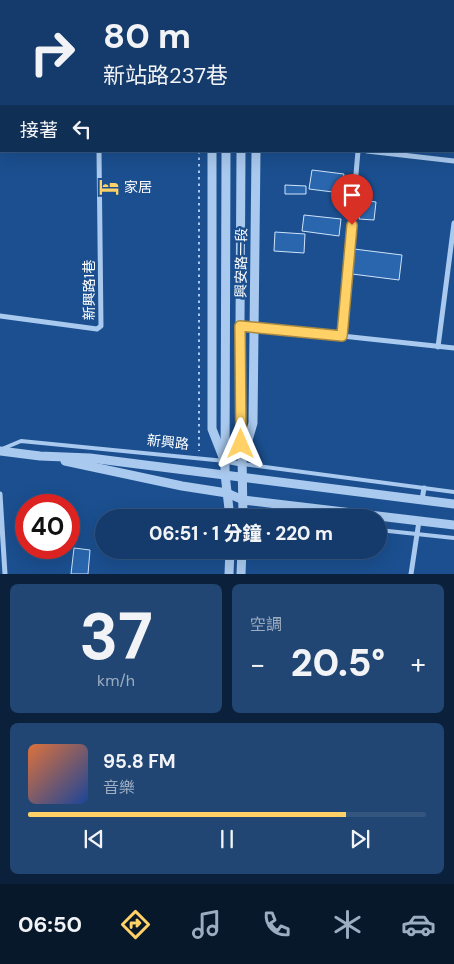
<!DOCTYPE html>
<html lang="zh-TW">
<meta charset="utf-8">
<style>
body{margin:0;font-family:"DM Sans","Noto Sans TC",sans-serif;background:#214673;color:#f1f3f6;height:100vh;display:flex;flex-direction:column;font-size:19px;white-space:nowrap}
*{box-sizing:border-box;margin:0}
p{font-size:16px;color:#9dadc1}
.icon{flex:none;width:28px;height:28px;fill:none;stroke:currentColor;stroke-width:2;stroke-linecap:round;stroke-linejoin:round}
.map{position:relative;height:574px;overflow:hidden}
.details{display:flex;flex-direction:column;gap:10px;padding:10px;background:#0b203b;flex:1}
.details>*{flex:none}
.top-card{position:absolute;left:0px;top:0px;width:455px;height:152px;box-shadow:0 5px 20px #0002,0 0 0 1px #33557e;background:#143b6b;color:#f1f3f6;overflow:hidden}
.speed{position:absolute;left:15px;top:494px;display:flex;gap:10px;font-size:25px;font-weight:700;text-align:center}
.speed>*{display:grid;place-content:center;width:65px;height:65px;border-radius:50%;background:#143b6b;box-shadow:0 5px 20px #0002,0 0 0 1px #33557e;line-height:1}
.speed .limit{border:8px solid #d22;background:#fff;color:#111}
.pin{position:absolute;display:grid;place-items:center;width:42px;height:42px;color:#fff;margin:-51px -21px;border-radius:50% 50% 50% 0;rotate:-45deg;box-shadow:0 0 5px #0007}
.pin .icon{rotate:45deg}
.me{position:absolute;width:55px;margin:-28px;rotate:0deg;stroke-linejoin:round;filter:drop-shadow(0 0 4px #0008)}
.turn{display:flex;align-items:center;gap:18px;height:105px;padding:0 20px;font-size:22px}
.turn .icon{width:65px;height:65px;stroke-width:2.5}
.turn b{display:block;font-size:35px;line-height:42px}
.then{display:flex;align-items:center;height:48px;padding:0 20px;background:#0003;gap:10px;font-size:19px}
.big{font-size:38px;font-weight:800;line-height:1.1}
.details .widget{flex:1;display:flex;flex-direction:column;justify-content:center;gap:8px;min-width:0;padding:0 18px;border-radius:8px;background:#214673}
.details .dial{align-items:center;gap:0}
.dial b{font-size:65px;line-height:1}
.song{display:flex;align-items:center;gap:15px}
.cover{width:60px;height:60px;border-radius:8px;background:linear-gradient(135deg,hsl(20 70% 55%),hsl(220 70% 35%))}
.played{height:5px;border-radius:2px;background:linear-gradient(90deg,#ffd166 80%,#33557e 80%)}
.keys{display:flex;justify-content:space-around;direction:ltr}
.heat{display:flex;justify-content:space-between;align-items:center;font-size:28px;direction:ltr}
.details .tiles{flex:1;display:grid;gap:10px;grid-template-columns:1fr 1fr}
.widget:last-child{grid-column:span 2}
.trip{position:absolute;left:95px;top:509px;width:292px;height:50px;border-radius:25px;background:#143b6b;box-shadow:0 5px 20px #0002,0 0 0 1px #33557e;font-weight:800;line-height:50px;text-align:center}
.menu{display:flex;height:80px;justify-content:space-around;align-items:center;background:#08182b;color:#9dadc1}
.menu .icon{width:35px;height:35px}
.menu .on{color:#ffd166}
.menu b{font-size:22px;color:#f1f3f6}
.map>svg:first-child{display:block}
.building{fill:#2a66ad;stroke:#cfe3fa}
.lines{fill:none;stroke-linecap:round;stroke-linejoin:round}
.path{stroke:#a9c9ee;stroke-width:2;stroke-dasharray:2.5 4;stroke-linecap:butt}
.service{stroke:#a9c9ee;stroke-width:4}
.minor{stroke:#a9c9ee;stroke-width:5}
.tertiary{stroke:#a9c9ee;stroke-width:9}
.route-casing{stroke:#a68842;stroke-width:12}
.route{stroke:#ffd166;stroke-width:9}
.labels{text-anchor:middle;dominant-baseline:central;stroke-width:5;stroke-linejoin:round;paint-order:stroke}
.poi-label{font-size:14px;fill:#fff;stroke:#1b4f8f;text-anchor:start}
.street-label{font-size:14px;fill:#fff;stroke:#1b4f8f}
</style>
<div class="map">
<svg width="454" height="574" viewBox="0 0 454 574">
<rect width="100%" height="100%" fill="#1b4f8f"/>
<!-- building -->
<g class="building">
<path d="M 312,170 L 344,174 L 341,193 L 309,189 Z"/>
<path d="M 285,185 L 306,186 L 306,194 L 285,194 Z"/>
<path d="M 362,200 L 376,202 L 374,220 L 359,219 Z"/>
<path d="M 304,215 L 341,219 L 339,236 L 302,231 Z"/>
<path d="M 275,232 L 305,234 L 304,253 L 274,251 Z"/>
<path d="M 354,249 L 402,255 L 399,280 L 352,274 Z"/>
<path d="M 74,548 L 90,550 L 88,574 L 71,574 Z"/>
</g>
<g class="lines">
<!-- path -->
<g class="path">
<path d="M 199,0 L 199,1"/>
<path d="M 199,151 L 199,451"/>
</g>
<!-- service -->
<g class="service">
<path d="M 240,326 L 342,336"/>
<path d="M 2,449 L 21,441 L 225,461"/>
<path d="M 243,464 L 454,492"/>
<path d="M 230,514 L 268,518"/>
<path d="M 379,530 L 454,538"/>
</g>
<!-- minor -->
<g class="minor">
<path d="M 101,1 L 101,0"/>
<path d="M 374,1 L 374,0"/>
<path d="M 0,96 L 1,96"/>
<path d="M 358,151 L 342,336 L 454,348"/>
<path d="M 367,151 L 454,161"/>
<path d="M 0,316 L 97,329 L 101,326 L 99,151"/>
<path d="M 438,347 L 454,223"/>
<path d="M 225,461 L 241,464"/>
<path d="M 0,494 L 5,574"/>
<path d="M 422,500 L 424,488"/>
<path d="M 411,574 L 419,521"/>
</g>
<!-- tertiary -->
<g class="tertiary">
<path d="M 212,0 L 212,1"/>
<path d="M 263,0 L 270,1"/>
<path d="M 228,1 L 228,0"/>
<path d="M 244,1 L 244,0"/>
<path d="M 212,151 L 212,429 L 223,457"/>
<path d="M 226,151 L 225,474 L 230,518"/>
<path d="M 241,151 L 240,326 L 243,518"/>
<path d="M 0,451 L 40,456 L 90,458 L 454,504"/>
<path d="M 244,454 L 253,423 L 256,151"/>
<path d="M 65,461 L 182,486 L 227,493 L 243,500 L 454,525"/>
<path d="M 229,574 L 230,550"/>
<path d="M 241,574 L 242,550"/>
</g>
</g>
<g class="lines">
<defs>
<path id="route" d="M 241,444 L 240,326 L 342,336 L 352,225"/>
</defs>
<!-- route casing -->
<use href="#route" class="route-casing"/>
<!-- route -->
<use href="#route" class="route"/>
</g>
<!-- icons -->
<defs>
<symbol id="hotel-bare" viewBox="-9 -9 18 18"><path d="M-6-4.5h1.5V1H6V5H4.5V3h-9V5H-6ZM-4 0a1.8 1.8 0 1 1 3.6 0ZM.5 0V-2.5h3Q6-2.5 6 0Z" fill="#ffd166" stroke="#1b4f8f" stroke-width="2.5" paint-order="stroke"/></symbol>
</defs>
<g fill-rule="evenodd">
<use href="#hotel-bare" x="95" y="173" width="28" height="28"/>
</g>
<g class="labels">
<!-- poi labels -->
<g class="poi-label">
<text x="124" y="187">家居</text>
</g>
<!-- street labels -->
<g class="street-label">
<text transform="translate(241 263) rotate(-89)">興安路一段</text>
<text transform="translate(89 290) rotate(-90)">新興路1巷</text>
<text transform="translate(168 442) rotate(6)">新興路</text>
</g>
</g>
</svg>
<div class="speed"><div class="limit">40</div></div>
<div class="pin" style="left:352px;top:225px;background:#d93025"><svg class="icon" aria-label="arrive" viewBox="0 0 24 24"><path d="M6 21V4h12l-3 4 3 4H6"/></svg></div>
<svg class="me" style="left:241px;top:444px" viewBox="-20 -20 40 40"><path d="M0-17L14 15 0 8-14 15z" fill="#ffd166" stroke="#fff" stroke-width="4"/></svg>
<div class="trip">06:51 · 1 分鐘 · 220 m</div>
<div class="top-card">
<div class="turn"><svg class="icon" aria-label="right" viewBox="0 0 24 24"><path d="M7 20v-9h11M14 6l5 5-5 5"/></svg><div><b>80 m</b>新站路237巷</div></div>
<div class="then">接著<svg class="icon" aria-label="left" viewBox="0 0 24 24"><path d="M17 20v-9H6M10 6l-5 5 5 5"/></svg></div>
</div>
</div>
<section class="details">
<div class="tiles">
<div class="widget dial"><b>37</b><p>km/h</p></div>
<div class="widget"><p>空調</p>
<div class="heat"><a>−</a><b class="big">20.5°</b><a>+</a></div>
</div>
<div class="widget">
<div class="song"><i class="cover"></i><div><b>95.8 FM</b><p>音樂</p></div></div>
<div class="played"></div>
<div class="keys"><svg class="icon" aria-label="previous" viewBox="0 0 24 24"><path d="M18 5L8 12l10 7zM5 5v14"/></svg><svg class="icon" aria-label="pause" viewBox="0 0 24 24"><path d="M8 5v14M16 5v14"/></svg><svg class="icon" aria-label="next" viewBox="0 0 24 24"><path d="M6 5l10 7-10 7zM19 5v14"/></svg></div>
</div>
</div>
</section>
<nav class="menu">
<b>06:50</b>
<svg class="icon on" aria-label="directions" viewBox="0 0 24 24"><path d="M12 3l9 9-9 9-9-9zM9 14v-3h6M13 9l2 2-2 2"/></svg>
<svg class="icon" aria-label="music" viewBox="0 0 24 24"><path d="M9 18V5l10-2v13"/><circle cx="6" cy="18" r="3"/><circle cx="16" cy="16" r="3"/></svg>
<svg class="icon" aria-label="phone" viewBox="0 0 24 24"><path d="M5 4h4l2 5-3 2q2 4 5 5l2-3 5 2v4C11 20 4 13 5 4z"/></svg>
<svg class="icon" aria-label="climate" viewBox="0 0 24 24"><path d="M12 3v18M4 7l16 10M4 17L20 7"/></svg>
<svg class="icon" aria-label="car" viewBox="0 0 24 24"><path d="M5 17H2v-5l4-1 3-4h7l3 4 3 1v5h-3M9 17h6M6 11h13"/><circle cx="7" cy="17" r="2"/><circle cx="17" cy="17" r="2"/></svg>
</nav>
